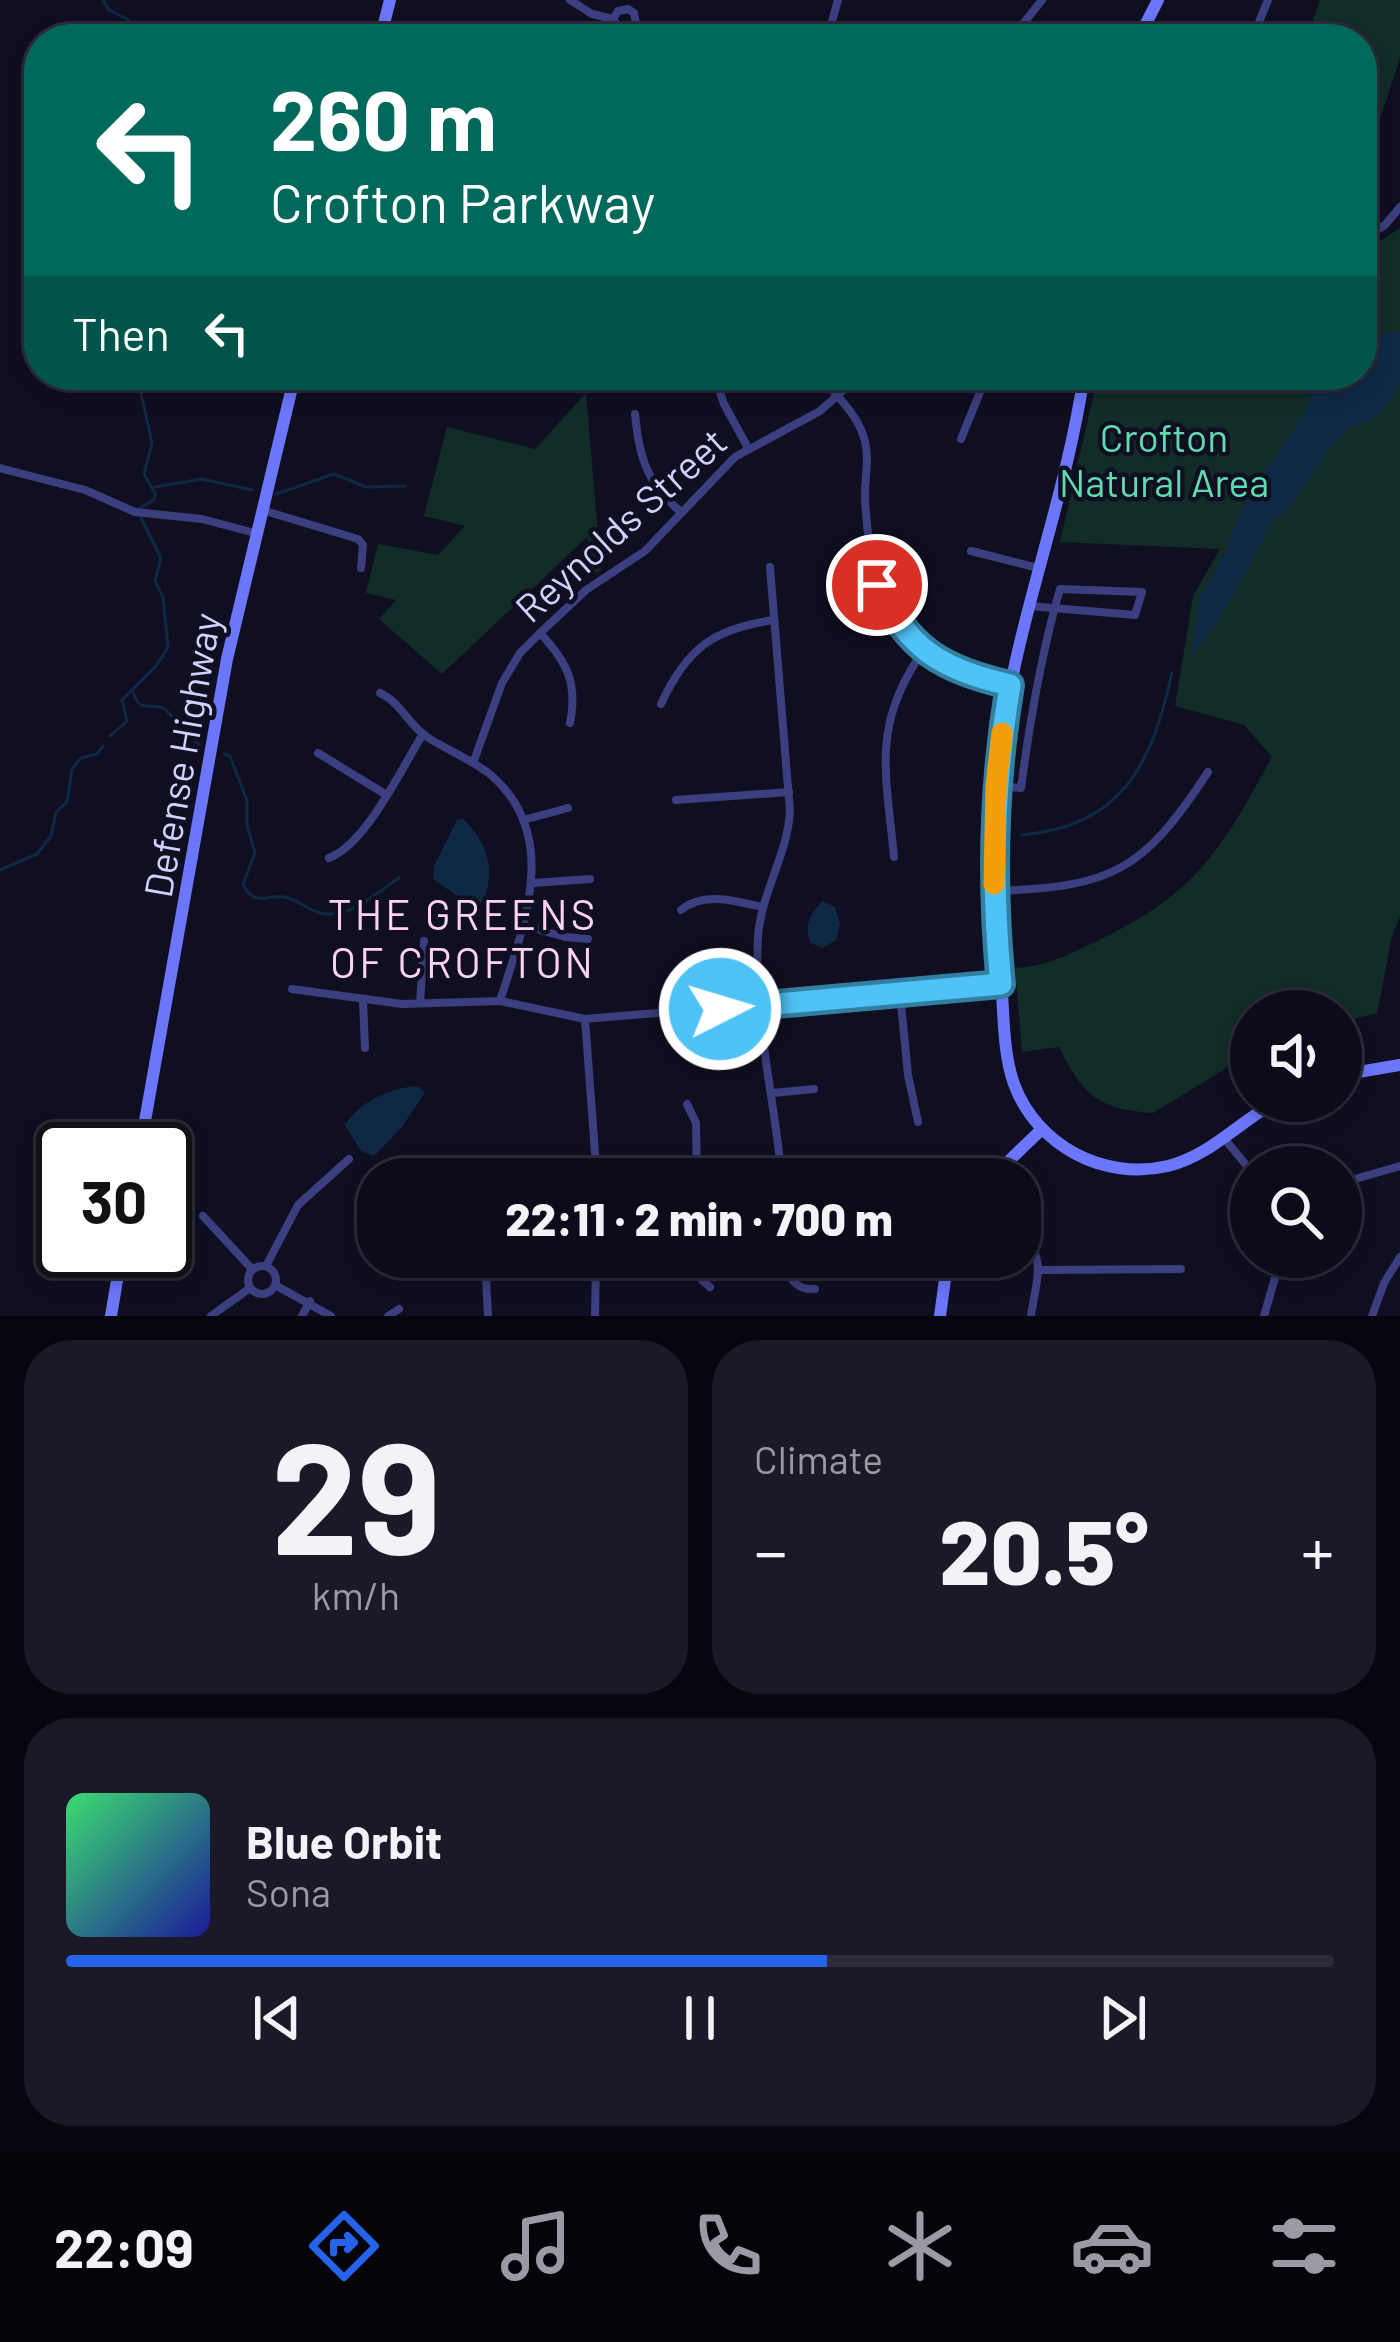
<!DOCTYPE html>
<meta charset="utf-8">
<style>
body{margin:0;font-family:Barlow,sans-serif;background:#1a1927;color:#f1f3f6;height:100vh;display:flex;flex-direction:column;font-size:45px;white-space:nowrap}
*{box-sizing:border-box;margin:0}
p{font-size:39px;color:#9a9ba2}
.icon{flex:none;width:66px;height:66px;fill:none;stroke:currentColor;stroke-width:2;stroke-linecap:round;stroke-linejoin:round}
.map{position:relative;height:1316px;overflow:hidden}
.details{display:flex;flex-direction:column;gap:24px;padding:24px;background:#07060e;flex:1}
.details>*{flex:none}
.guide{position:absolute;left:24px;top:24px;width:1353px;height:366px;border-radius:48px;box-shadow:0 6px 18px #0003,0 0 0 3px #2c2b39;background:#00695c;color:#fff;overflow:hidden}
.tools{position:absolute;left:1230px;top:990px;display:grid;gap:24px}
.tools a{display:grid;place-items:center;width:132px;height:132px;border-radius:50%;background:#0c0b1a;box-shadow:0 6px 18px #0003,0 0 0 3px #2c2b39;font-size:60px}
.speed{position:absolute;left:36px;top:1122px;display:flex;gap:24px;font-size:60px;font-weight:700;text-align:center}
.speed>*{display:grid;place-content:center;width:156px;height:156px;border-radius:50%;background:#0c0b1a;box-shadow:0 6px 18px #0003,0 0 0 3px #2c2b39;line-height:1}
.speed .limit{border:6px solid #111;border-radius:18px;background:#fff;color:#111}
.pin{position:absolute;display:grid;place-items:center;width:102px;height:102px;color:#fff;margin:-51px;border:6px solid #fff;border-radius:50%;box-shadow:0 3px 12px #0007}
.me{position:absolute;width:132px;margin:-66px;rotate:85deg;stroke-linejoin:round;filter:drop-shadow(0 0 9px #0008)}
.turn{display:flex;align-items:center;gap:42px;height:252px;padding:0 48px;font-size:54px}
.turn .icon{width:156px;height:156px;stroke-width:2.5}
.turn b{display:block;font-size:84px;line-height:102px}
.then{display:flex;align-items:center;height:114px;padding:0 48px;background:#0003;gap:24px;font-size:45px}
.big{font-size:90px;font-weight:800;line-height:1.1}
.details .widget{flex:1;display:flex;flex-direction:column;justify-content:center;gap:18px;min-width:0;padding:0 42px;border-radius:48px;background:#1a1927}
.details .dial{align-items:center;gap:0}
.dial b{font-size:156px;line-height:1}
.song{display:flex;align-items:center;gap:36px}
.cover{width:144px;height:144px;border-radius:18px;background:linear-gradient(135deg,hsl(140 70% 55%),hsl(240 70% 35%))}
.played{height:12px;border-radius:6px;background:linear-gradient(90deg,#2563eb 60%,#2c2b39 60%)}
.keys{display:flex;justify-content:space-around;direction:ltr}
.heat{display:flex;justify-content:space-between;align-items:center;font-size:66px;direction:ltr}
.details .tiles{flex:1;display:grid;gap:24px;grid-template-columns:1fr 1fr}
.widget:last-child{grid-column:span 2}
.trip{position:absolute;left:357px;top:1158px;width:684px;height:120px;border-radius:48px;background:#0c0b1a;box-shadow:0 6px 18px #0003,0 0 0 3px #2c2b39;font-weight:800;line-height:120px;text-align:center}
.tab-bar{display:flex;height:192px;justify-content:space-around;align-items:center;background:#05040a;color:#9a9ba2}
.tab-bar .icon{width:84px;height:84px}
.tab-bar .active{color:#2563eb}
.tab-bar b{font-size:54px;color:#f1f3f6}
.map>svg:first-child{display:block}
.green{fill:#122c28}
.water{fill:#0f2945}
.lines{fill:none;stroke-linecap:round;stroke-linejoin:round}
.stream{stroke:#0f2945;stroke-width:3}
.street{stroke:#3b3f7f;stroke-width:8}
.secondary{stroke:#6c76fa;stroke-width:12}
.route-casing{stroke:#337fa1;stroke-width:30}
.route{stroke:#4fc3f7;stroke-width:21}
.slow{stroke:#f59e0b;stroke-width:21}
.labels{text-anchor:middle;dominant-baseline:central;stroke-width:9;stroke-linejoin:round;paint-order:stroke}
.park-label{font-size:39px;fill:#60dbb0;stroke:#100f22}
.street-label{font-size:39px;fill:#d2d1fd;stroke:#100f22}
.neighbourhood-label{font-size:42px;letter-spacing:3px;fill:#fdd3f2;stroke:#100f22}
</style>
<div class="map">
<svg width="1400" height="1316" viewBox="0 0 1400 1316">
<rect width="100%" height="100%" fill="#100f22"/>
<!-- green -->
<g class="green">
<path d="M 1320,0 L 1400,0 L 1400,58 L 1362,173 L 1362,39 L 1306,39 Z"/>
<path d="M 1400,228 L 1400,916 L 1392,936 L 1377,1013 L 1341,1022 L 1341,1011 L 1251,1011 L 1251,1053 L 1153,1113 C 1097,1109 1084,1096 1059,1047 L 1022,1052 L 1015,968 C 1049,966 1072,953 1103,938 C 1199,891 1222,848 1272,757 L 1244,725 L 1175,706 L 1193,596 L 1220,549 L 1060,542 L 1098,375 L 1362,375 L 1362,247 L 1365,251 Z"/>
<path d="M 586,393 L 601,570 L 590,575 L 587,537 L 442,674 L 379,619 L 396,600 L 366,593 L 378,544 L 438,555 L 465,526 L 424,516 L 447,427 L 535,449 Z"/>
</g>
<!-- water -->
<g class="water">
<path d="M 1400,332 L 1400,383 L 1385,408 L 1368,422 L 1352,426 L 1330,448 L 1287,510 L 1274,519 L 1223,613 L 1191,658 L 1199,600 L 1226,551 L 1245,501 L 1305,413 L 1316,377 L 1362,375 L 1362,344 L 1378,334 Z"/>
<path d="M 463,819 C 489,842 499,880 477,910 L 433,879 L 434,866 L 457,820 Z"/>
<path d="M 823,901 L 835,907 L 840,924 L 836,940 L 822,948 L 811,943 C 803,928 810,912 823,901 Z"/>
<path d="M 418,1086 L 425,1093 L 401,1128 L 374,1156 L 361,1151 L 345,1125 C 360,1101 390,1088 418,1086 Z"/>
</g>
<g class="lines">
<!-- stream -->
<g class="stream">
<path d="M 103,0 L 109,10 L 129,20 L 125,37 L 113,39"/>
<path d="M 155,487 L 202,479 L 252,490"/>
<path d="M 276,494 L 334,474 L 366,487 L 405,486"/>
<path d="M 133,691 C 138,714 152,702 165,709 L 199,745"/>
<path d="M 110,736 L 127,721 L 122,700 L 156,666 L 168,647 L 163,597 L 155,581 L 161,558 L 141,518 L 140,508 L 154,500 L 155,493 L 144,474 L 152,443 L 137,375"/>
<path d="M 225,754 L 230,756 L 247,801 L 247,825 L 255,853 L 243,884 C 254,907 265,895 284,897 C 298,899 308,910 320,913 C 349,920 376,893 399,878"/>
<path d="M 1021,835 C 1123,827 1152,763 1172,673"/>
<path d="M 0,870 L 37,854 L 51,836 L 56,812 L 67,802 L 72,769 L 81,758 L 97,754 L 103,746"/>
</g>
<!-- street -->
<g class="street">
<path d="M 570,0 L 592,14 L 613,19 L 621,31 L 631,30 L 636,23 L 634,13 L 628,9 L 618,11 L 613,19"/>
<path d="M 827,39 L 838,0"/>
<path d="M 1011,39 L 1042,0"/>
<path d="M 1252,39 L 1268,0"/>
<path d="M 1362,239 L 1385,225 L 1400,207"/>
<path d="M 714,375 L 724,404 L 748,448"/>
<path d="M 820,375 C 834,393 856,413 863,435 C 871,457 864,478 865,500 C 871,607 900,662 1011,685"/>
<path d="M 635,414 C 639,457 647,484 681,512"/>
<path d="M 961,439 L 987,375"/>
<path d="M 0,468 L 85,490 L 135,512 L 202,519 L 255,533"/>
<path d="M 262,510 L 358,539 L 363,545 L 361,568"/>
<path d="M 971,551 L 1038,568"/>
<path d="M 770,567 L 790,812 C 787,856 761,893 758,937 C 753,1014 775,1102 782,1179"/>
<path d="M 540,633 C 567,662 578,683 570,723"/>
<path d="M 380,693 C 400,702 408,724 427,737 C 447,750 471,759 491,775 C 562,837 523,927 500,1001"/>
<path d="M 661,704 C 687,648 713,629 774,620"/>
<path d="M 318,753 L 385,794"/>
<path d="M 473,763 L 502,683 L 520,653 L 540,633 L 586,590 L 645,551 L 735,457 L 820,411 L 860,375"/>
<path d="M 996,786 L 1021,788 C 1030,720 1041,654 1060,589 L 1142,592 L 1135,615 L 1030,606"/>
<path d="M 676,800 L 789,792"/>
<path d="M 523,820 L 568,808"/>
<path d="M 894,857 C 886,772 871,725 923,651"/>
<path d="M 329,858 C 367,843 401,769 423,734"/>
<path d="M 533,883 L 590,879"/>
<path d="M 995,891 C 1113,887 1143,871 1208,772"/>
<path d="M 681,910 C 704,891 736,901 762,907"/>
<path d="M 523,925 L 565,937 L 588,939"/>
<path d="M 292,989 L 402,1004 L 500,1001 L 585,1019 L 1001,984"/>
<path d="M 900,993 L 908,1075 L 918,1122"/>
<path d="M 363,1001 L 365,1048"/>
<path d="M 420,1003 L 424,941"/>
<path d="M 585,1019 L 597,1179"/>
<path d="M 773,1093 L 814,1089"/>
<path d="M 687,1104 L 696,1123 L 697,1179"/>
<path d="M 1223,1137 L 1251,1171"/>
<path d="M 698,1168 L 780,1169"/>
<path d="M 1341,1183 L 1400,1166"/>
<path d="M 203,1216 L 252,1269"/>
<path d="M 1020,1233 C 1049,1258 1035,1284 1031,1316"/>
<path d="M 485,1257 L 488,1316"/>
<path d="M 693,1257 L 702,1280 L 710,1287"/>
<path d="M 786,1257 C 787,1277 794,1290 815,1289"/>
<circle cx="262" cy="1280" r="14"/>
<path d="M 266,1266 L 298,1205 L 349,1159"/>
<path d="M 1040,1270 L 1181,1269"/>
<path d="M 275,1285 L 331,1316"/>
<path d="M 211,1316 L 250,1288"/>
<path d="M 302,1316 L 310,1301"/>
<path d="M 388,1316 L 399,1309"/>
<path d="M 595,1316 L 596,1257"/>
<path d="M 1264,1316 L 1281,1257"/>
<path d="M 1372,1316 L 1384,1283 L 1400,1257"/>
</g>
<!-- secondary -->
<g class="secondary">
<path d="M 380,39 L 390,0"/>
<path d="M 1138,39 L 1158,0"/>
<path d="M 1084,375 C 1067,492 1023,604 1004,721 C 989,812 994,902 1002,994 C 1004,1023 1004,1056 1014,1084 C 1037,1146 1104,1181 1168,1166 C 1210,1156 1240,1121 1277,1101"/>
<path d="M 1341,1075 L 1400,1065"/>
<path d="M 140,1149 L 227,659 L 295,375"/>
<path d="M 990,1179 L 1042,1129"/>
<path d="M 111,1316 L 122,1251"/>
<path d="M 940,1316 L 948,1257"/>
</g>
</g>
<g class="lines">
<defs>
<path id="route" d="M 720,1009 L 1001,984 C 991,883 993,785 1010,685 C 942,670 908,649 877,585"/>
</defs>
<!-- route casing -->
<use href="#route" class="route-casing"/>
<!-- route -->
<use href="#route" class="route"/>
<!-- slow -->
<path class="slow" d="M 994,884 L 996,786 L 1002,733"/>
</g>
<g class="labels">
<!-- park labels -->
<g class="park-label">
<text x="1164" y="436">Crofton<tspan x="1164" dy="45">Natural Area</tspan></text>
</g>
<!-- street labels -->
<g class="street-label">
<text transform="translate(620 524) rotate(-42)">Reynolds Street</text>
<text transform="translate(181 755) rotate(-80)">Defense Highway</text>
</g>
<!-- neighbourhood labels -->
<g class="neighbourhood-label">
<text x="463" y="913">THE GREENS<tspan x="463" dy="48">OF CROFTON</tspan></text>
</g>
</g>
</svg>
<div class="tools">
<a><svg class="icon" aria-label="sound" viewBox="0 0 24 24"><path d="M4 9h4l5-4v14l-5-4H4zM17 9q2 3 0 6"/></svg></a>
<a><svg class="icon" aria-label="search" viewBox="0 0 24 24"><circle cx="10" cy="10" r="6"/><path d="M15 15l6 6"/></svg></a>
</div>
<div class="speed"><div class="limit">30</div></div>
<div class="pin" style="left:877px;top:585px;background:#d93025"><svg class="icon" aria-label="arrive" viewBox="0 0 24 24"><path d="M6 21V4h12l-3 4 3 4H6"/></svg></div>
<svg class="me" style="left:720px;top:1009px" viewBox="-20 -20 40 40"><circle r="17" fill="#4fc3f7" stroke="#fff" stroke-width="3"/><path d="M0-11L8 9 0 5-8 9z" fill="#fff"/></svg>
<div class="trip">22:11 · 2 min · 700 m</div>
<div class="guide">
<div class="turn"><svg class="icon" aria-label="left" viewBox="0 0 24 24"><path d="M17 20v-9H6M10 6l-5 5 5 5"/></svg><div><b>260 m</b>Crofton Parkway</div></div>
<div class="then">Then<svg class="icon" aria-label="left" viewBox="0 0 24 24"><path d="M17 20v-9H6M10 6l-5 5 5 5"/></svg></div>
</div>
</div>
<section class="details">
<div class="tiles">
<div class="widget dial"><b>29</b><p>km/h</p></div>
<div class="widget"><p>Climate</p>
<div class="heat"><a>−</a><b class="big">20.5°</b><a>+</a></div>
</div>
<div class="widget">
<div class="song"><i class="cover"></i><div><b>Blue Orbit</b><p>Sona</p></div></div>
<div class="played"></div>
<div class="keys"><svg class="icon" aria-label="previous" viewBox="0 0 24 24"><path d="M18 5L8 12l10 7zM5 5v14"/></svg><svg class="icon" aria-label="pause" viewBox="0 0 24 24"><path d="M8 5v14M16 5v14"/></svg><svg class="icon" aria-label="next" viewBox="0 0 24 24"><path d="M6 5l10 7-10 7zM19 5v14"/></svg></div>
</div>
</div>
</section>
<nav class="tab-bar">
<b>22:09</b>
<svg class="icon active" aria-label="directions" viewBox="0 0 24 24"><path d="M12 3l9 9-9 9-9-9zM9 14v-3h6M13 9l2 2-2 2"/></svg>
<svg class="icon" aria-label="music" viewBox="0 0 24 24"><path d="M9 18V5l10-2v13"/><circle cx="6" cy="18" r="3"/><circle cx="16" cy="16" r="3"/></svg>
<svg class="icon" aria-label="phone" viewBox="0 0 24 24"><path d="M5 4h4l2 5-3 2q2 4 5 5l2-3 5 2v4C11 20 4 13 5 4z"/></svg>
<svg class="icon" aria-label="climate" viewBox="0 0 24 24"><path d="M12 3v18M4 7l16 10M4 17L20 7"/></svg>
<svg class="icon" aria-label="car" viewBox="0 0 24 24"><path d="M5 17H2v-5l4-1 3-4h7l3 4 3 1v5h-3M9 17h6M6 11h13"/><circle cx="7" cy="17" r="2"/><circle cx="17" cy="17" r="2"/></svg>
<svg class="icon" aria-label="filters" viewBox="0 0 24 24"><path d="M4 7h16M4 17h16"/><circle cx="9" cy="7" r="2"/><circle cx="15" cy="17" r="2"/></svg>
</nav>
